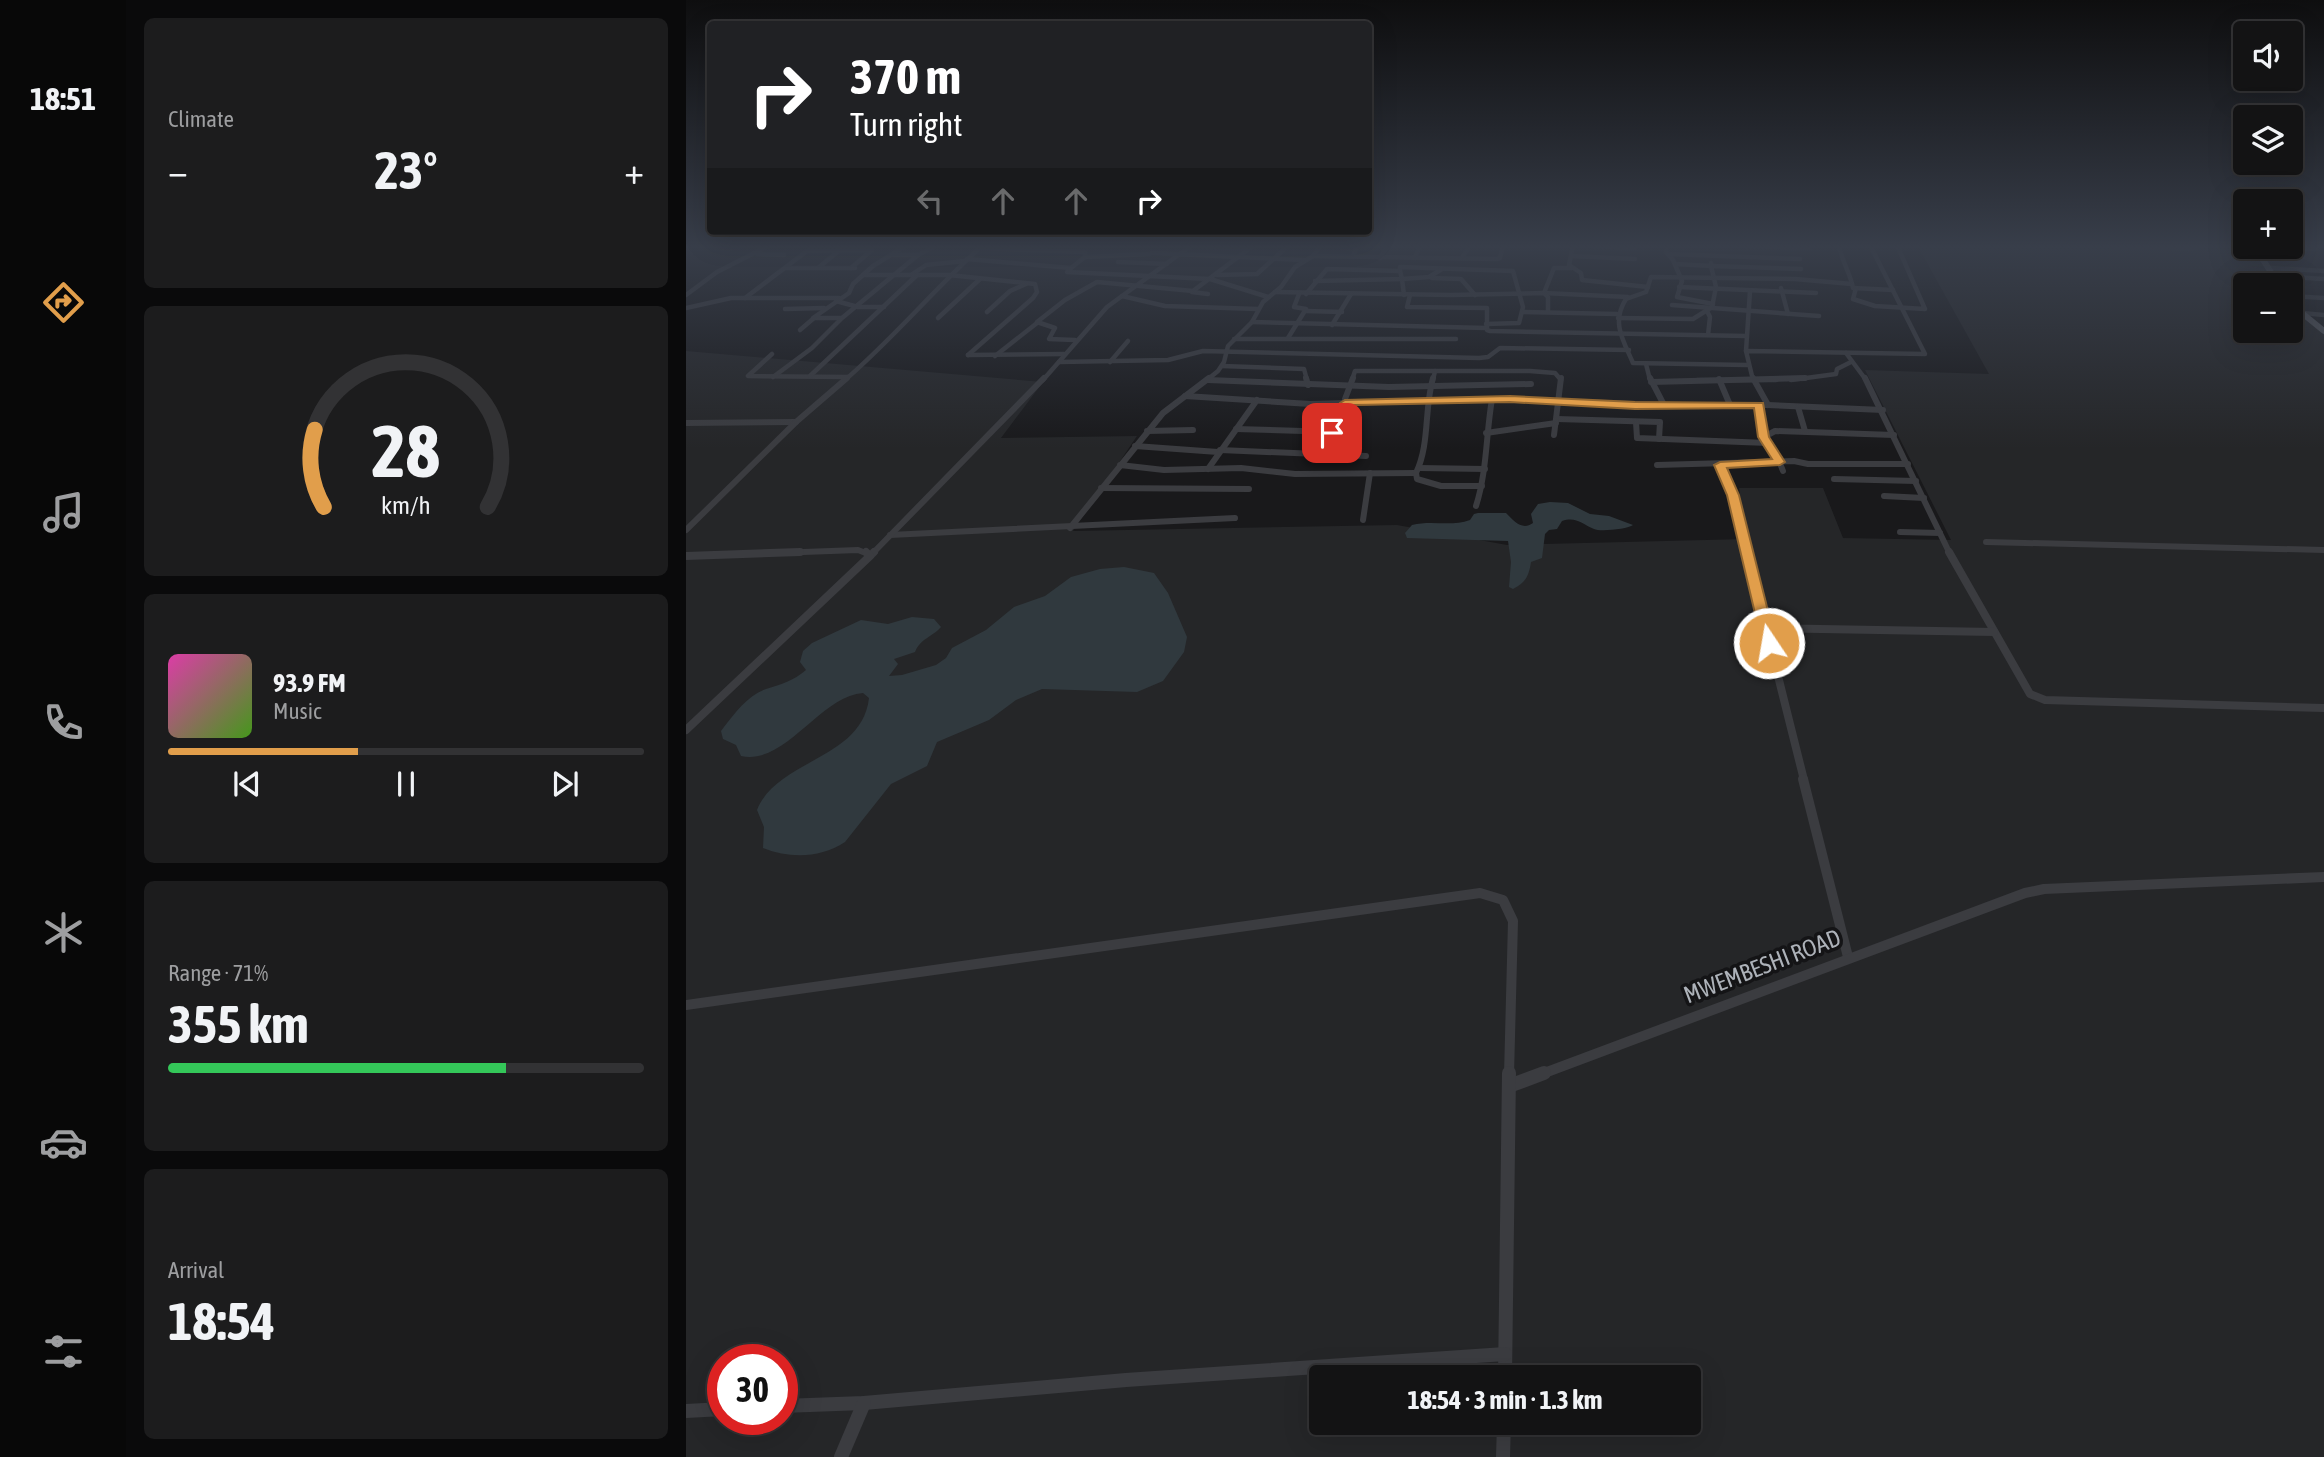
<!DOCTYPE html>
<meta charset="utf-8">
<style>
body{margin:0;font-family:"Asap Condensed",sans-serif;background:#1c1c1d;color:#f1f3f6;height:100vh;display:flex;flex-direction:column;font-size:26px;white-space:nowrap}
*{box-sizing:border-box;margin:0}
p{font-size:23px;color:#9d9ea0}
.icon{flex:none;width:38px;height:38px;fill:none;stroke:currentColor;stroke-width:2;stroke-linecap:round;stroke-linejoin:round}
.map{position:relative;flex:1;overflow:hidden}
.side{display:flex;flex-direction:column;gap:18px;padding:18px;background:#0a0a0b;width:560px}
.side>*{flex:none}
.guide{position:absolute;left:21px;top:21px;width:665px;height:214px;border-radius:7px;box-shadow:0 7px 28px #0002,0 0 0 2px #323234;background:#202124;color:#fff;overflow:hidden}
.tools{position:absolute;left:1547px;top:21px;display:grid;gap:14px}
.tools a{display:grid;place-items:center;width:70px;height:70px;border-radius:7px;background:#131314;box-shadow:0 7px 28px #0002,0 0 0 2px #323234;font-size:35px}
.speed{position:absolute;left:21px;top:1344px;display:flex;gap:14px;font-size:35px;font-weight:700;text-align:center}
.speed>*{display:grid;place-content:center;width:91px;height:91px;border-radius:50%;background:#131314;box-shadow:0 7px 28px #0002,0 0 0 2px #323234;line-height:1}
.speed .limit{border:10px solid #d22;background:#fff;color:#111}
.pin{position:absolute;display:grid;place-items:center;width:60px;height:60px;color:#fff;margin:-30px;border-radius:14px;box-shadow:0 4px 10px #0006}
.me{position:absolute;width:77px;margin:-38px;rotate:348deg;stroke-linejoin:round;filter:drop-shadow(0 0 5px #0008)}
.turn{display:flex;align-items:center;gap:24px;height:147px;padding:0 28px;font-size:32px}
.turn .icon{width:91px;height:91px;stroke-width:2.5}
.turn b{display:block;font-size:49px;line-height:60px}
.lanes{display:flex;align-items:center;height:66px;padding:0 28px;background:#0003;justify-content:center;gap:35px;direction:ltr}
.lanes .off{opacity:.35}
.big{font-size:52px;font-weight:700;line-height:1.1}
.side .tile{flex:1;display:flex;flex-direction:column;justify-content:center;gap:10px;min-width:0;padding:0 24px;border-radius:10px;background:#1c1c1d}
.side .dial{align-items:center;gap:0}
.dial svg{height:182px;overflow:visible;fill:none;stroke:#323234;stroke-width:7;stroke-linecap:round;text-anchor:middle}
.dial text{fill:#f1f3f6;stroke:none}
.song{display:flex;align-items:center;gap:21px}
.cover{width:84px;height:84px;border-radius:10px;background:linear-gradient(135deg,hsl(320 70% 55%),hsl(100 70% 35%))}
.played{height:7px;border-radius:4px;background:linear-gradient(90deg,#e19e4b 40%,#323234 40%)}
.keys{display:flex;justify-content:space-around;direction:ltr}
.heat{display:flex;justify-content:space-between;align-items:center;font-size:38px;direction:ltr}
.charge{height:10px;border-radius:5px;background:linear-gradient(90deg,#34c759 71%,#323234 0)}
.trip{position:absolute;left:623px;top:1365px;width:392px;height:70px;border-radius:7px;background:#131314;box-shadow:0 7px 28px #0002,0 0 0 2px #323234;font-weight:700;line-height:70px;text-align:center}
main{display:flex;flex:1;min-height:0}
.dock{display:flex;flex-direction:column;width:126px;justify-content:space-around;align-items:center;background:#080808;color:#9d9ea0}
.dock .icon{width:49px;height:49px}
.dock .selected{color:#e19e4b}
.dock b{font-size:32px;color:#f1f3f6}
.map>svg:first-child{display:block}
.built{fill:#252628;fill-rule:evenodd}
.water{fill:#30393e}
.lines{fill:none;stroke-linecap:round;stroke-linejoin:round}
.minor-far4{stroke:#3b3c40;stroke-width:4.5}
.minor-far3{stroke:#3b3c40;stroke-width:6}
.minor-far2{stroke:#3b3c40;stroke-width:8}
.minor-far1{stroke:#3b3c40;stroke-width:10}
.minor{stroke:#3b3c40;stroke-width:14}
.major{stroke:#57595e;stroke-width:6}
.route{fill:#e19e4b;stroke:#926731;stroke-width:2}
.labels{text-anchor:middle;dominant-baseline:central;stroke-width:7;stroke-linejoin:round;paint-order:stroke}
.near-street-label{font-size:24px;fill:#adb2b9;stroke:#141416}
</style>
<main>
<nav class="dock">
<b>18:51</b>
<svg class="icon selected" aria-label="directions" viewBox="0 0 24 24"><path d="M12 3l9 9-9 9-9-9zM9 14v-3h6M13 9l2 2-2 2"/></svg>
<svg class="icon" aria-label="music" viewBox="0 0 24 24"><path d="M9 18V5l10-2v13"/><circle cx="6" cy="18" r="3"/><circle cx="16" cy="16" r="3"/></svg>
<svg class="icon" aria-label="phone" viewBox="0 0 24 24"><path d="M5 4h4l2 5-3 2q2 4 5 5l2-3 5 2v4C11 20 4 13 5 4z"/></svg>
<svg class="icon" aria-label="climate" viewBox="0 0 24 24"><path d="M12 3v18M4 7l16 10M4 17L20 7"/></svg>
<svg class="icon" aria-label="car" viewBox="0 0 24 24"><path d="M5 17H2v-5l4-1 3-4h7l3 4 3 1v5h-3M9 17h6M6 11h13"/><circle cx="7" cy="17" r="2"/><circle cx="17" cy="17" r="2"/></svg>
<svg class="icon" aria-label="filters" viewBox="0 0 24 24"><path d="M4 7h16M4 17h16"/><circle cx="9" cy="7" r="2"/><circle cx="15" cy="17" r="2"/></svg>
</nav>
<section class="side">
<div class="tile"><p>Climate</p>
<div class="heat"><a>−</a><b class="big">23°</b><a>+</a></div>
</div>
<div class="tile dial"><svg viewBox="0 0 100 80">
<path d="M14 69A42 42 0 1 1 86 69"/>
<path d="M14 69A42 42 0 0 1 10 35" stroke="#e19e4b"/>
<text x="50" y="56" font-size="32" font-weight="700">28</text>
<text x="50" y="72" font-size="11">km/h</text>
</svg></div>
<div class="tile">
<div class="song"><i class="cover"></i><div><b>93.9 FM</b><p>Music</p></div></div>
<div class="played"></div>
<div class="keys"><svg class="icon" aria-label="previous" viewBox="0 0 24 24"><path d="M18 5L8 12l10 7zM5 5v14"/></svg><svg class="icon" aria-label="pause" viewBox="0 0 24 24"><path d="M8 5v14M16 5v14"/></svg><svg class="icon" aria-label="next" viewBox="0 0 24 24"><path d="M6 5l10 7-10 7zM19 5v14"/></svg></div>
</div>
<div class="tile"><p>Range · 71%</p><b class="big">355 km</b><div class="charge"></div></div>
<div class="tile"><p>Arrival</p><b class="big">18:54</b></div>
</section>
<div class="map">
<svg width="1638" height="1457" viewBox="0 0 1638 1457">
<rect width="100%" height="100%" fill="#19191b"/>
<!-- built -->
<path class="built" d="M 1231,245 L 1330,247 L 1329,245 L 1559,245 L 1567,247 L 1590,285 L 1559,285 L 1559,331 L 1605,331 L 1605,304 L 1638,333 L 1638,1457 L 0,1457 L 0,351 L 357,382 L 315,438 L 451,436 L 387,531 L 711,525 L 821,545 L 1060,539 L 1053,488 L 1137,488 L 1157,538 L 1265,540 L 1179,370 L 1303,374 ZM 37,1360 L 96,1360 L 96,1419 L 37,1419 ZM 635,1377 L 1003,1377 L 1003,1423 L 635,1423 Z"/>
<!-- water -->
<g class="water">
<path d="M 864,502 L 882,503 L 904,514 L 923,516 L 947,525 C 942,529 914,532 908,529 C 896,524 890,516 876,521 L 871,529 L 863,530 L 859,534 L 856,558 L 845,562 C 843,575 840,583 827,589 L 823,587 L 825,562 L 822,541 L 721,538 L 719,533 L 726,525 C 746,520 765,527 784,520 L 788,514 L 792,513 L 820,513 C 828,521 836,531 847,523 L 845,514 L 852,504 Z"/>
<path d="M 438,567 L 468,573 L 482,593 L 501,637 L 498,652 L 477,681 L 451,692 L 356,689 L 330,700 L 303,720 L 251,742 L 241,766 L 205,784 L 159,842 C 134,858 105,859 77,848 L 78,827 L 71,810 C 91,759 176,760 183,698 L 177,693 C 134,696 99,766 55,756 L 50,745 L 37,739 L 35,731 L 38,727 C 49,713 62,695 80,689 C 96,684 107,681 120,670 L 114,662 L 117,651 L 126,643 L 175,620 L 202,624 L 226,617 L 248,619 L 255,627 C 245,638 235,638 229,652 L 208,659 L 212,664 L 203,676 L 216,675 L 250,665 L 260,658 L 266,648 L 300,630 L 328,607 L 359,596 L 385,577 L 414,569 Z"/>
</g>
<g class="lines">
<!-- minor-far4 -->
<g class="minor-far4">
<path d="M 494,245 L 563,249"/>
<path d="M 887,245 L 883,265 L 895,273 L 896,280 L 962,287"/>
<path d="M 887,245 L 949,248"/>
<path d="M 982,245 L 980,252 L 987,260 L 996,281 L 991,297 L 1027,304"/>
<path d="M 1024,245 L 1124,248"/>
<path d="M 1153,245 C 1155,260 1164,272 1167,288 L 1207,290"/>
<path d="M 1300,245 L 1307,245"/>
<path d="M 1326,245 L 1368,246"/>
<path d="M 1427,247 L 1503,249 L 1510,248 L 1510,245"/>
<path d="M 1589,247 L 1629,249"/>
<path d="M 291,248 L 399,252"/>
<path d="M 155,249 L 132,268 L 169,268"/>
<path d="M 122,251 L 186,250 L 165,268"/>
<path d="M 466,253 L 618,260"/>
<path d="M 71,254 L 98,255"/>
<path d="M 982,254 L 1114,259"/>
<path d="M 232,255 L 251,245"/>
<path d="M 627,256 L 811,259 L 814,258 L 817,245"/>
<path d="M 667,256 L 672,245"/>
<path d="M 885,256 L 949,259"/>
<path d="M 399,257 L 464,254"/>
<path d="M 694,258 L 702,245"/>
<path d="M 729,258 L 734,245"/>
<path d="M 776,258 L 784,245"/>
<path d="M 281,259 L 385,268 L 399,257 L 399,252"/>
<path d="M 432,262 L 481,264"/>
<path d="M 989,264 L 1026,266 L 1025,263"/>
<path d="M 100,268 L 132,268"/>
<path d="M 385,268 L 381,272 L 524,279 L 582,297"/>
<path d="M 886,268 L 868,268 L 858,293 L 942,297"/>
<path d="M 1585,268 L 1638,271"/>
<path d="M 177,275 L 263,275 L 349,284 L 351,292 L 347,298 L 282,355"/>
<path d="M 225,275 L 240,265 L 279,261"/>
<path d="M 531,275 L 571,274 L 603,245"/>
<path d="M 1590,276 L 1638,279"/>
<path d="M 746,278 L 775,279 L 789,295"/>
<path d="M 629,281 L 716,279 L 714,271"/>
<path d="M 993,287 L 1130,293"/>
<path d="M 1095,288 L 1102,314"/>
<path d="M 1170,288 L 1167,299 L 1189,306 L 1239,309 L 1211,245"/>
<path d="M 506,292 L 522,294"/>
<path d="M 589,292 L 765,295 L 858,293 L 862,297 L 862,312"/>
<path d="M 620,294 L 641,269 L 714,271 L 714,267 L 827,271 L 837,307 L 833,323 L 800,324"/>
<path d="M 0,295 L 31,272 L 84,245"/>
<path d="M 718,295 L 716,279 L 743,277 L 756,269"/>
<path d="M 724,295 L 721,307 L 801,308 L 801,330 L 804,331 L 1060,336"/>
<path d="M 436,296 L 479,306 L 572,309"/>
<path d="M 1605,296 L 1638,298"/>
<path d="M 59,298 L 125,248"/>
<path d="M 150,301 L 172,307 L 198,307"/>
<path d="M 986,305 L 1133,316"/>
<path d="M 0,308 L 45,298 L 153,298"/>
<path d="M 99,309 L 138,308"/>
<path d="M 620,311 L 656,312"/>
<path d="M 1021,311 L 1024,317 L 1022,335"/>
<path d="M 301,312 L 324,291 L 340,284"/>
<path d="M 836,312 L 931,314"/>
<path d="M 1616,313 L 1638,315"/>
<path d="M 155,318 L 127,318 L 163,293 L 167,284 L 187,266 L 221,245"/>
<path d="M 252,318 L 294,279"/>
<path d="M 932,318 L 1007,319 L 1026,307 L 1030,287 L 1025,266 L 1115,269"/>
<path d="M 566,322 L 800,328"/>
<path d="M 646,325 L 665,294"/>
<path d="M 114,330 L 128,318"/>
<path d="M 602,338 L 620,309 L 608,307 L 613,294"/>
<path d="M 548,339 L 770,339"/>
<path d="M 389,340 L 363,339 L 369,328 L 351,322 L 379,300 L 411,282 L 507,291 L 568,245"/>
<path d="M 1060,351 L 1064,291"/>
<path d="M 1160,353 L 1180,380"/>
<path d="M 86,354 L 62,376 L 162,377"/>
<path d="M 282,355 L 378,354"/>
<path d="M 309,356 L 351,323"/>
<path d="M 373,362 L 482,360 L 517,351 L 793,358 L 802,357 L 814,348 L 943,350"/>
<path d="M 424,362 L 442,341"/>
<path d="M 960,364 L 964,380"/>
<path d="M 1061,365 L 947,363 C 937,340 925,322 940,299 L 960,292 L 965,277 L 1109,279 L 1166,284"/>
<path d="M 536,366 L 618,369 L 621,380"/>
<path d="M 124,376 L 231,275"/>
<path d="M 87,377 L 126,348 L 156,318 L 232,255 L 207,255"/>
<path d="M 159,380 C 208,338 249,288 297,245"/>
<path d="M 357,380 L 421,307 L 506,245"/>
<path d="M 521,380 L 532,371 L 538,362 L 542,346 L 566,322 L 577,302 L 595,287 L 609,267 L 627,256 L 635,245"/>
<path d="M 666,380 L 669,371 L 844,371 L 869,373 L 875,380"/>
<path d="M 747,380 L 749,371"/>
<path d="M 1011,380 L 1090,380"/>
<path d="M 1067,380 L 1060,351 L 1239,354 L 1184,245"/>
<path d="M 1105,380 L 1150,374 L 1151,369 L 1165,362"/>
</g>
<!-- minor-far3 -->
<g class="minor-far3">
<path d="M 620,378 L 622,385"/>
<path d="M 1067,378 L 1082,405"/>
<path d="M 1179,378 L 1264,554"/>
<path d="M 1033,379 L 1044,405"/>
<path d="M 522,380 L 703,387 L 845,384"/>
<path d="M 965,382 L 1119,378"/>
<path d="M 499,396 L 624,404 L 806,399 L 978,405 L 964,378"/>
<path d="M 978,405 L 1082,405 L 1197,410"/>
<path d="M 1073,405 L 1078,436"/>
<path d="M 1112,407 L 1119,431"/>
<path d="M 871,419 L 974,422 L 973,439"/>
<path d="M 950,422 L 951,438 L 1082,443"/>
<path d="M 0,423 L 110,422"/>
<path d="M 550,429 L 650,432 L 661,411 L 659,399 L 667,378"/>
<path d="M 461,431 L 507,430"/>
<path d="M 800,433 L 870,423"/>
<path d="M 868,435 L 875,378"/>
<path d="M 449,446 L 532,452"/>
<path d="M 534,450 L 680,456"/>
<path d="M 434,465 L 478,470 L 555,468 L 609,474 L 730,473"/>
<path d="M 971,465 L 1108,461 L 1122,464 L 1222,464"/>
<path d="M 1034,465 L 1041,475 L 1061,554"/>
<path d="M 733,468 L 799,469"/>
<path d="M 522,469 L 571,400"/>
<path d="M 1097,471 L 1090,453 L 1078,437 L 1089,431 L 1208,435"/>
<path d="M 730,473 C 744,444 738,409 747,378"/>
<path d="M 730,473 L 731,479 L 755,486 L 796,486"/>
<path d="M 1148,479 L 1230,481"/>
<path d="M 415,488 L 563,489"/>
<path d="M 1198,496 L 1238,498"/>
<path d="M 790,506 C 801,472 800,434 806,399"/>
<path d="M 677,520 L 684,473"/>
<path d="M 384,528 L 477,413 L 523,378"/>
<path d="M 0,530 L 110,422 L 161,378"/>
<path d="M 1214,532 L 1254,533"/>
<path d="M 204,535 L 549,518"/>
<path d="M 1300,542 L 1638,550"/>
<path d="M 64,554 L 172,550 L 182,554"/>
<path d="M 186,554 L 358,378"/>
</g>
<!-- minor-far2 -->
<g class="minor-far2">
<path d="M 1061,552 L 1118,780"/>
<path d="M 1263,552 L 1344,694 L 1359,700 L 1638,708"/>
<path d="M 0,556 L 114,552"/>
<path d="M 184,556 L 188,552"/>
<path d="M 1080,628 L 1308,632"/>
<path d="M 0,730 L 184,556 L 180,552"/>
</g>
<!-- minor-far1 -->
<g class="minor-far1">
<path d="M 1117,779 L 1162,957"/>
<path d="M 0,1005 L 794,893 L 817,900 L 827,921 L 823,1075"/>
<path d="M 853,1075 L 1339,893 L 1358,889 L 1638,877"/>
</g>
<!-- minor -->
<g class="minor">
<path d="M 823,1086 L 858,1073"/>
<path d="M 819,1377 L 823,1073"/>
<path d="M 96,1406 L 178,1403 L 440,1380 L 819,1354"/>
<path d="M 0,1411 L 37,1409"/>
<path d="M 155,1457 L 178,1403"/>
<path d="M 817,1457 L 818,1423"/>
</g>
<!-- major -->
<g class="major">
<path d="M 1569,247 L 1593,285"/>
<path d="M 1605,300 L 1611,309 L 1638,331"/>
</g>
</g>
<!-- sky -->
<linearGradient id="sky" x2="0" y2="1"><stop stop-color="#0e0e0f"/><stop offset="0.55" stop-color="#383e4a"/><stop offset="1" stop-color="#383e4a" stop-opacity="0"/></linearGradient>
<rect width="1638" height="449" fill="url(#sky)"/>
<!-- route -->
<path class="route" d="M 824,396 L 949,402 L 1077,403 L 1083,437 L 1099,462 L 1094,465 L 1041,468 L 1053,495 L 1090,643 L 1088,646 L 1078,646 L 1076,643 L 1041,495 L 1028,465 L 1034,462 L 1086,459 L 1072,437 L 1068,408 L 949,409 L 824,402 L 669,405 L 665,405 L 665,416 L 656,433 L 646,436 L 641,433 L 647,429 L 656,408 L 654,403 L 659,400 Z"/>
<g class="labels">
<!-- near-street labels -->
<g class="near-street-label">
<text transform="translate(1076 966) rotate(-21)">MWEMBESHI ROAD</text>
</g>
</g>
</svg>
<div class="tools">
<a><svg class="icon" aria-label="sound" viewBox="0 0 24 24"><path d="M4 9h4l5-4v14l-5-4H4zM17 9q2 3 0 6"/></svg></a>
<a><svg class="icon" aria-label="layers" viewBox="0 0 24 24"><path d="M12 4l9 5-9 5-9-5zM3 14l9 5 9-5"/></svg></a>
<a>+</a>
<a>−</a>
</div>
<div class="speed"><div class="limit">30</div></div>
<div class="pin" style="left:646px;top:433px;background:#d93025"><svg class="icon" aria-label="arrive" viewBox="0 0 24 24"><path d="M6 21V4h12l-3 4 3 4H6"/></svg></div>
<svg class="me" style="left:1083px;top:643px" viewBox="-20 -20 40 40"><circle r="17" fill="#e19e4b" stroke="#fff" stroke-width="3"/><path d="M0-11L8 9 0 5-8 9z" fill="#fff"/></svg>
<div class="trip">18:54 · 3 min · 1.3 km</div>
<div class="guide">
<div class="turn"><svg class="icon" aria-label="right" viewBox="0 0 24 24"><path d="M7 20v-9h11M14 6l5 5-5 5"/></svg><div><b>370 m</b>Turn right</div></div>
<div class="lanes"><svg class="icon off" aria-label="left" viewBox="0 0 24 24"><path d="M17 20v-9H6M10 6l-5 5 5 5"/></svg><svg class="icon off" aria-label="ahead" viewBox="0 0 24 24"><path d="M12 20V5M6 11l6-6 6 6"/></svg><svg class="icon off" aria-label="ahead" viewBox="0 0 24 24"><path d="M12 20V5M6 11l6-6 6 6"/></svg><svg class="icon" aria-label="right" viewBox="0 0 24 24"><path d="M7 20v-9h11M14 6l5 5-5 5"/></svg></div>
</div>
</div>
</main>
